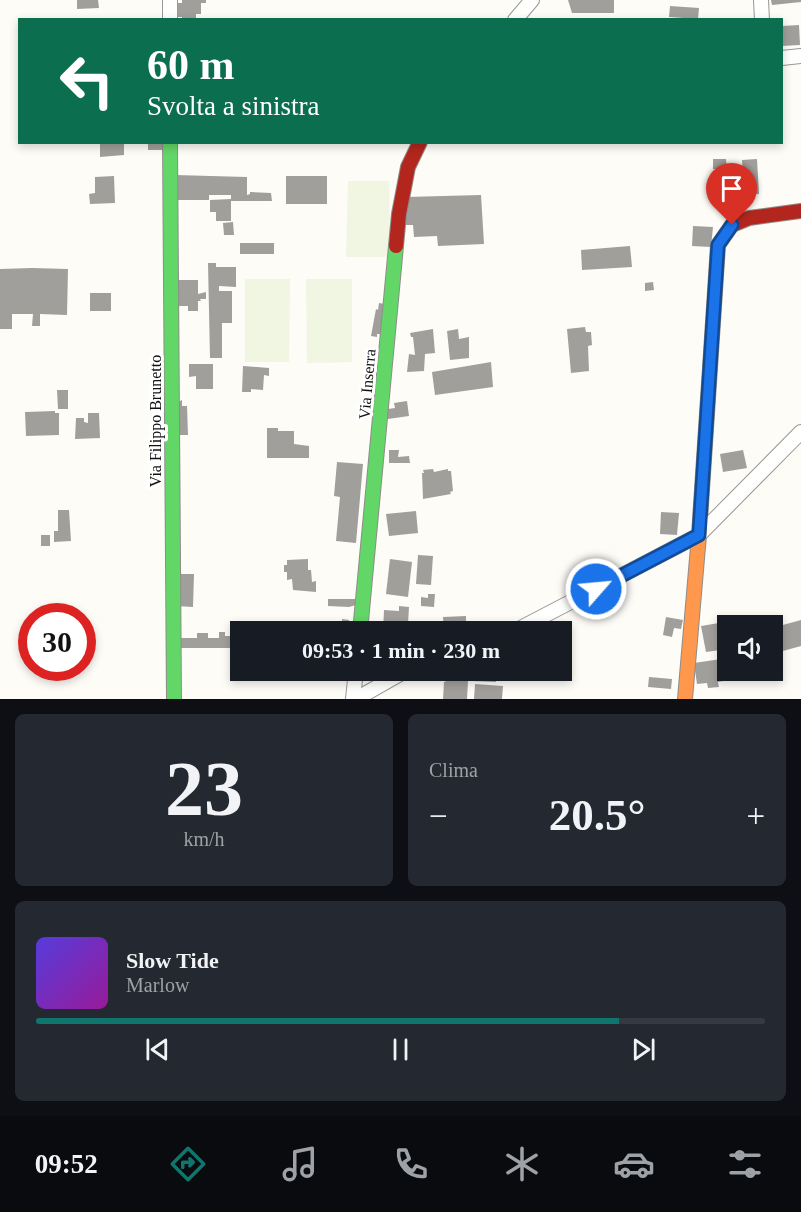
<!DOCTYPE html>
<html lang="it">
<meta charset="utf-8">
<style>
body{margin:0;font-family:Georgia,serif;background:#242831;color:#f1f3f6;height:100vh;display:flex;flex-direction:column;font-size:22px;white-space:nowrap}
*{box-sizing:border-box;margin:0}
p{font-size:20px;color:#9ea1a6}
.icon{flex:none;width:33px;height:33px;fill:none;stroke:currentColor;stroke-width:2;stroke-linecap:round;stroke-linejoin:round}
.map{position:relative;height:699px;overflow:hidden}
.panel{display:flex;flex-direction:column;gap:15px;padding:15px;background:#0d0f14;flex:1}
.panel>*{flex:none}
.hud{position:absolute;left:18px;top:18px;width:765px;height:126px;border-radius:0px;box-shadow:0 3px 9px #0003;background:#0b6e4f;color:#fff;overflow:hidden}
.fabs{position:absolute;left:717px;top:615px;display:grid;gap:12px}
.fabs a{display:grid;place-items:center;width:66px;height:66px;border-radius:0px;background:#171b24;box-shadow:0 3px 9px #0003;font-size:30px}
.speed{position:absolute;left:18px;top:603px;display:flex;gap:12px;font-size:30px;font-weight:700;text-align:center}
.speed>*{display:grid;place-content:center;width:78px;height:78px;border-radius:50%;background:#171b24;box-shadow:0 3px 9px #0003;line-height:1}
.speed .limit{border:9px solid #d22;background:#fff;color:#111}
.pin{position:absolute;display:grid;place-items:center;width:51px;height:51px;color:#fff;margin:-62px -26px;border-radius:50% 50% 50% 0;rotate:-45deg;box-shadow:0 0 6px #0007}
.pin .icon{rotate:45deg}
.me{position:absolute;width:66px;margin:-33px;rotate:63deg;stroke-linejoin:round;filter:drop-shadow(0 0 4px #0008)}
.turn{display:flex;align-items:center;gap:21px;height:126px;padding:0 30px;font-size:27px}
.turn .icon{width:78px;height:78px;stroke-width:2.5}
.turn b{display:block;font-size:42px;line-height:51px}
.big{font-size:45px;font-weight:700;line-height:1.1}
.panel .card{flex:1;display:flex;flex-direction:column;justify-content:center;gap:9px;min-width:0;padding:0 21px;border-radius:9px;background:#242831}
.panel .dial{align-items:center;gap:0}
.dial b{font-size:78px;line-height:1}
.song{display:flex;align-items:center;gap:18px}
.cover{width:72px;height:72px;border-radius:9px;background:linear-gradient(135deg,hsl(250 70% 55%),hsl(300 70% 35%))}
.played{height:6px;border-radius:3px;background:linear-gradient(90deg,#0f766e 80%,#363941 80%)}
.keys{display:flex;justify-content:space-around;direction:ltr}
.heat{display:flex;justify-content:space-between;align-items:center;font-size:33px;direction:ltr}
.panel .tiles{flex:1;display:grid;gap:15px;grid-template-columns:1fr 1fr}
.card:last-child{grid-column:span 2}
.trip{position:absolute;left:230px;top:621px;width:342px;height:60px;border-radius:0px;background:#171b24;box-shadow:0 3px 9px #0003;font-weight:700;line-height:60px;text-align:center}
.tabs{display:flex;height:96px;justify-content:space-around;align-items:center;background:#090b0e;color:#9ea1a6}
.tabs .icon{width:42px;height:42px}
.tabs .selected{color:#0f766e}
.tabs b{font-size:27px;color:#f1f3f6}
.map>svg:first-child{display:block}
.pitch{fill:#f0f6e1}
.building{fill:#a19f9c}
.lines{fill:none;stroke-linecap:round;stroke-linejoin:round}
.street-casing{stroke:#979795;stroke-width:16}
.fast-casing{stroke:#8e8d8b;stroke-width:16}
.slow-casing{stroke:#8e8d8b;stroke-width:16}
.jam-casing{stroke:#8e8d8b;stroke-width:16}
.street{stroke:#fffffe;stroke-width:14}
.fast{stroke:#63d668;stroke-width:14}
.slow{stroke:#ff974d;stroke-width:14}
.jam{stroke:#b3261e;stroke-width:14}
.route-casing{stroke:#114b97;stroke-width:15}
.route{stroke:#1a73e8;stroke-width:10}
.labels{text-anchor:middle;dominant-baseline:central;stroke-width:6;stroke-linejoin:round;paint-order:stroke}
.street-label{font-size:16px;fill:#111;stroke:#fff}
</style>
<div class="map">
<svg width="801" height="699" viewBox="0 0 801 699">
<rect width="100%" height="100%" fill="#fdfcf7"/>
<!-- pitch -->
<g class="pitch">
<path d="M 348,181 L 389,181 L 390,257 L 346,257 Z"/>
<path d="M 245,279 L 290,279 L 289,362 L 245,362 Z"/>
<path d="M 306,279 L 352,279 L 352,362 L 307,363 Z"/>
</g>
<!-- building -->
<g class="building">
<path d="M 77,0 L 98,0 L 99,8 L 77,9 Z"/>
<path d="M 182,0 L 206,0 L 206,3 L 201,3 L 201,14 L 196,14 L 196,20 L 182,20 L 182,17 L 174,17 L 173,3 L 182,3 Z"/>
<path d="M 568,0 L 614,0 L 614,13 L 572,13 Z"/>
<path d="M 771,0 L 801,0 L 801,2 L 772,5 Z"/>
<path d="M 670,6 L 699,8 L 698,19 L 669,17 Z"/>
<path d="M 799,25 L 800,45 L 782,46 L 782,26 Z"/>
<path d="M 100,142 L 124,142 L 124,155 L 100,157 Z"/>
<rect x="148" y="142" width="18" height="8"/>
<path d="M 713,159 L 726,159 L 727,169 L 713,169 Z"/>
<path d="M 757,159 L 759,194 L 744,195 L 742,160 Z"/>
<path d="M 175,175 L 247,177 L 247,195 L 250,194 L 250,192 L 271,193 L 272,201 L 231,201 L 231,221 L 216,221 L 216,212 L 210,212 L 210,200 L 231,199 L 231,195 L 209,195 L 209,200 L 175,200 Z"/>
<path d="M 114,176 L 115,203 L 90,204 L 89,194 L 95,193 L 95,177 Z"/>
<rect x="286" y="176" width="41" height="28"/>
<path d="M 481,195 L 484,244 L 438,246 L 437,236 L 414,237 L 413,225 L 406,225 L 406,197 Z"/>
<path d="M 731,207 L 732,215 L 724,216 L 723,208 Z"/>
<path d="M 233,222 L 234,235 L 224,235 L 223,223 Z"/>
<path d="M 693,226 L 713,227 L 711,247 L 692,246 Z"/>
<rect x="240" y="243" width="34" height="11"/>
<path d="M 630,246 L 632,267 L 582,270 L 581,250 Z"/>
<path d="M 208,263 L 216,263 L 216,267 L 236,267 L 236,287 L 219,286 L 219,291 L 232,291 L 232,323 L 222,323 L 222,358 L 210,358 Z"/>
<path d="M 32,268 L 68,269 L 67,315 L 40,314 L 40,326 L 32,326 L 33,314 L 12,314 L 12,329 L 0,329 L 0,269 Z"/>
<path d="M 175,280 L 198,280 L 198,294 L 206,292 L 206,299 L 200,299 L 201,301 L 198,301 L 198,311 L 188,311 L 188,306 L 175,306 Z"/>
<path d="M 653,282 L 654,290 L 645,291 L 645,283 Z"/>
<rect x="90" y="293" width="21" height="18"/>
<path d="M 379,303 L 385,304 L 383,334 L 377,334 L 377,337 L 371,336 L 376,309 L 378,310 Z"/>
<path d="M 585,327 L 586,332 L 591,332 L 592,345 L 588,346 L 589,371 L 571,373 L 567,329 Z"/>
<path d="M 433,329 L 435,353 L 425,354 L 424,371 L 407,372 L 409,354 L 415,355 L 413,337 L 411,337 L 410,333 Z"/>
<path d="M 458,329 L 459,339 L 469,337 L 469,358 L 450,360 L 447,331 Z"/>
<path d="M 491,362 L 493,387 L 435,395 L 432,372 Z"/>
<path d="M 189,364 L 213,364 L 213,389 L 196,389 L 196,376 L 189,377 Z"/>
<path d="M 243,366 L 269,368 L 269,376 L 264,375 L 263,390 L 251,389 L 251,392 L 242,392 Z"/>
<path d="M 57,390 L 68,390 L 68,409 L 58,409 Z"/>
<path d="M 182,400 L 182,406 L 187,406 L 188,435 L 175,435 L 175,404 Z"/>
<path d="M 407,401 L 409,416 L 388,419 L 388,409 L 395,408 L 394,403 Z"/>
<path d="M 55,411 L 55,413 L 59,413 L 59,435 L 26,436 L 25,412 Z"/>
<path d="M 88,413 L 99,413 L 100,438 L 75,439 L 76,418 L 84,418 L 84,422 L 88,423 Z"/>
<path d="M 267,428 L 278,428 L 278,431 L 294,431 L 294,444 L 309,446 L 309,458 L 267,458 Z"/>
<path d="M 389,450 L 399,450 L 398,457 L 409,456 L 410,463 L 389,463 Z"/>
<path d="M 743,450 L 747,468 L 723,472 L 720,454 Z"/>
<path d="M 337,462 L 363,464 L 356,543 L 336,541 L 340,497 L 334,496 Z"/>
<path d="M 433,469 L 434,472 L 448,469 L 448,471 L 451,471 L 453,491 L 450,492 L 451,494 L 423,499 L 422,473 L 424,473 L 423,470 Z"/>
<path d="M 58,510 L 69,510 L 71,541 L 54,542 L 54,531 L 58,531 Z"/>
<path d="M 416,511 L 418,533 L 389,536 L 386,514 Z"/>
<path d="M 661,512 L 679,513 L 677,535 L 660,534 Z"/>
<rect x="41" y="535" width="9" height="11"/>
<path d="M 418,555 L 433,556 L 431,585 L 416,584 Z"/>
<path d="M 308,559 L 308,570 L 311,570 L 312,582 L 316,581 L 316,592 L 293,590 L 292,579 L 287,580 L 287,572 L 284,572 L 284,565 L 287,565 L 287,560 Z"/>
<path d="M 390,559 L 412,562 L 408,597 L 386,594 Z"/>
<path d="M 180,574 L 194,574 L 193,607 L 176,606 Z"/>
<path d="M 428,594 L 435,594 L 434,607 L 421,606 L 421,597 L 428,598 Z"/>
<path d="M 328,599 L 357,599 L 356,605 L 349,607 L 328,606 Z"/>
<path d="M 399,606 L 409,607 L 408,624 L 403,624 L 402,632 L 383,632 L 384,610 L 399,611 Z"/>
<path d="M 466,616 L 466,630 L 463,632 L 444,632 L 443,617 Z"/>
<path d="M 666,617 L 683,620 L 681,629 L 674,628 L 672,637 L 663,635 Z"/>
<path d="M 342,619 L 349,620 L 349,623 L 354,623 L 353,632 L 333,632 L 333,623 L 342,623 Z"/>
<path d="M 801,620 L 801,646 L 772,654 L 772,628 Z"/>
<path d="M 725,622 L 728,649 L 706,652 L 701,626 Z"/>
<path d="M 219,632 L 225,632 L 225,636 L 231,636 L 231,648 L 176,648 L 179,638 L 197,638 L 197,633 L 208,633 L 208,638 L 219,638 Z"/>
<path d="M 728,658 L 728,670 L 734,670 L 735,679 L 718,682 L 719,687 L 708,688 L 707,683 L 697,684 L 694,663 Z"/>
<path d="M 473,670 L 497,670 L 496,682 L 472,681 Z"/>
<path d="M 504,670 L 530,670 L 530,681 L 504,679 Z"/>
<path d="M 649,677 L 672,679 L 671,689 L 648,687 Z"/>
<path d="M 449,680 L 468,681 L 467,699 L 443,699 L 444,682 Z"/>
<path d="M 475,684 L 503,686 L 502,699 L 474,699 Z"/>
</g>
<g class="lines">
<defs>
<g id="street">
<path d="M 170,0 L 170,20"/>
<path d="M 761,0 L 762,20"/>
<path d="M 515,20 L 532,0"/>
<path d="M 782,58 L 801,56"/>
<path d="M 513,632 L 699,535 L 801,432"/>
<path d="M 353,699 L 356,670"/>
<path d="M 356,699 L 407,670"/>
</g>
<g id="fast">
<path d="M 170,142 L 174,699"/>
<path d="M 360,632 L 396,246"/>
</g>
<path id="slow" d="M 685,699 L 699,535 L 710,368"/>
<g id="jam">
<path d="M 396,246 L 399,214 L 408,167 L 420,142"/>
<path d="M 710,368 L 718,245 L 732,225 L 749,218 L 801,211"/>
</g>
</defs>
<!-- street casing -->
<use href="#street" class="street-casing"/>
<!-- fast casing -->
<use href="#fast" class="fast-casing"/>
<!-- slow casing -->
<use href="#slow" class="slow-casing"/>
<!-- jam casing -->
<use href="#jam" class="jam-casing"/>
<!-- street -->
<use href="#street" class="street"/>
<!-- fast -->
<use href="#fast" class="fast"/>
<!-- slow -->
<use href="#slow" class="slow"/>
<!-- jam -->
<use href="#jam" class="jam"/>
</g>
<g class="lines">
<defs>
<path id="route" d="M 596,589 L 699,535 L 718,245 L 732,225"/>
</defs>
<!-- route casing -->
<use href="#route" class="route-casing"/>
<!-- route -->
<use href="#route" class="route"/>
</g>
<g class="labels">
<!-- street labels -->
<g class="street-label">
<text transform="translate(367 384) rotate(-85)">Via Inserra</text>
<text transform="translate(155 421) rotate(-90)">Via Filippo Brunetto</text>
</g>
</g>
</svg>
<div class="fabs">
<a><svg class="icon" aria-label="sound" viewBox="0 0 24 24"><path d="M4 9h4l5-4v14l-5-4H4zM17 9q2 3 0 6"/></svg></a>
</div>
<div class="speed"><div class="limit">30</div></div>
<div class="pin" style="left:732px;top:225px;background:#d93025"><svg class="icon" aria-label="arrive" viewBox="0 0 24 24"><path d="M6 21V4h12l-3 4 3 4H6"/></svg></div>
<svg class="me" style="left:596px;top:589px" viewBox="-20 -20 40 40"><circle r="17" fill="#1a73e8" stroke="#fff" stroke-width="3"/><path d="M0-11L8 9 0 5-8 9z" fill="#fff"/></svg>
<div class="trip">09:53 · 1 min · 230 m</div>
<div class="hud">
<div class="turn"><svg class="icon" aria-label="left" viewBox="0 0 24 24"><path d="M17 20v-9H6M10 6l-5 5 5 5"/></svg><div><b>60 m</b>Svolta a sinistra</div></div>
</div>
</div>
<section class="panel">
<div class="tiles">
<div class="card dial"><b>23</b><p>km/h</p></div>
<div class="card"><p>Clima</p>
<div class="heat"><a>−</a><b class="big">20.5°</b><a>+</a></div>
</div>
<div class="card">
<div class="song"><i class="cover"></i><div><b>Slow Tide</b><p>Marlow</p></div></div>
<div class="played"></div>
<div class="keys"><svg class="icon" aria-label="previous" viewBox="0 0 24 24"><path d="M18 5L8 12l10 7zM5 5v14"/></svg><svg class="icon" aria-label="pause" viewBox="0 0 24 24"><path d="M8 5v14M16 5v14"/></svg><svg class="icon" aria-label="next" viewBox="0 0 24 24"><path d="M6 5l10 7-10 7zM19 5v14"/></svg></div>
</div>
</div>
</section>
<nav class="tabs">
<b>09:52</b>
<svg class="icon selected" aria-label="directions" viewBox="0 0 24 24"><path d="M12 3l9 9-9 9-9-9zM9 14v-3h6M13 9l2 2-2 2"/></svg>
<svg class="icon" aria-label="music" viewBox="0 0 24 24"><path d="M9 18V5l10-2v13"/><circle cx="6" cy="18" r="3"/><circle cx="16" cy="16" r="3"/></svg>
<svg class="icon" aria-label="phone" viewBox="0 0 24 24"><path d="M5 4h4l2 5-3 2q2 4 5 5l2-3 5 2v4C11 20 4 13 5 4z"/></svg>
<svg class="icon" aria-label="climate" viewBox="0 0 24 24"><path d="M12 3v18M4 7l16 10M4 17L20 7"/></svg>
<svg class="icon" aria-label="car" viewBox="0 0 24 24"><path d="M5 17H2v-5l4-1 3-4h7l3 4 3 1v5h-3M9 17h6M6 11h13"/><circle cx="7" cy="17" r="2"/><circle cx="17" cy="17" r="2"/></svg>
<svg class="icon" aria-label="filters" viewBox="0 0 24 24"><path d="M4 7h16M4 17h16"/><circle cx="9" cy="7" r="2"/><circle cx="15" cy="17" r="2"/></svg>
</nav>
